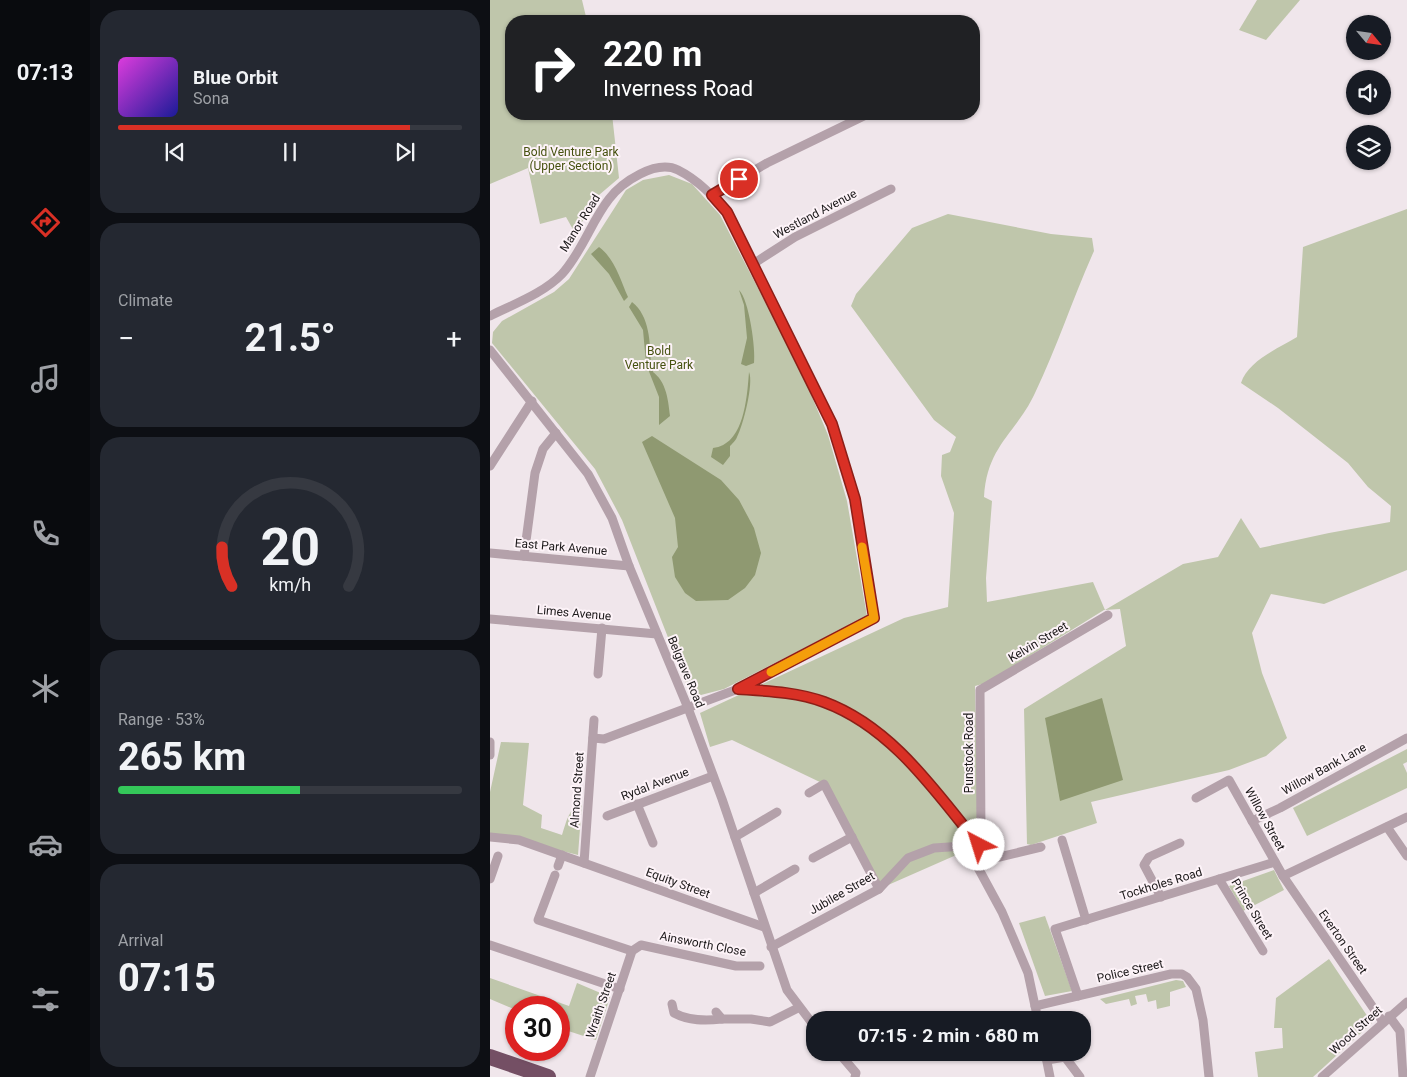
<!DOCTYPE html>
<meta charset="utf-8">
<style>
body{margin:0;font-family:Roboto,sans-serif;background:#242831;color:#f1f3f6;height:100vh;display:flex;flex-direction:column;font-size:19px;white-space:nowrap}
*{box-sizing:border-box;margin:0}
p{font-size:16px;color:#9ea1a6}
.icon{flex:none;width:28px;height:28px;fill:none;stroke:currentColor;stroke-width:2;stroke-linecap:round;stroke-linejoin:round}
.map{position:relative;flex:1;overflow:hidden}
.details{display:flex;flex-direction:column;gap:10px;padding:10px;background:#0d0f14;width:400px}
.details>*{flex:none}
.top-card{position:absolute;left:15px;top:15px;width:475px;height:105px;border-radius:20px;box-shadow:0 1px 4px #0004;background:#202124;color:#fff;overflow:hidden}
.needle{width:32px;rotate:119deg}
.tools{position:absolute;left:856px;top:15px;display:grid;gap:10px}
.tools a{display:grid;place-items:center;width:45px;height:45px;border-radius:50%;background:#171b24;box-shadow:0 1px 4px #0004;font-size:25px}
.speed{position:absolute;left:15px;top:996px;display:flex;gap:10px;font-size:25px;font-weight:700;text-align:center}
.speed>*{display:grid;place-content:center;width:65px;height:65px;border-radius:50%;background:#171b24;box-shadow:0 1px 4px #0004;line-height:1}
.speed .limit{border:8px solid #d22;background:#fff;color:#111}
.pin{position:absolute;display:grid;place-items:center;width:42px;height:42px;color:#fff;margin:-21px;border:2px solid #fff;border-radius:50%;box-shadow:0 1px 5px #0007}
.me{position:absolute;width:55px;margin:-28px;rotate:320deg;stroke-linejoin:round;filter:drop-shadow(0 0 4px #0008)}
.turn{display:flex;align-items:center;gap:18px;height:105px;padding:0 15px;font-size:22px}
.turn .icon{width:65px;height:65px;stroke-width:2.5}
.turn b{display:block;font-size:35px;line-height:42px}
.big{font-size:38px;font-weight:700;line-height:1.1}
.details .tile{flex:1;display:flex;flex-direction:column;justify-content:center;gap:8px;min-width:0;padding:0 18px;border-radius:20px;background:#242831}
.details .dial{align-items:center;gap:0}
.dial svg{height:130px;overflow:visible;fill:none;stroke:#363941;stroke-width:7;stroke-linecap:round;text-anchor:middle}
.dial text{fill:#f1f3f6;stroke:none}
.song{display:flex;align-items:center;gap:15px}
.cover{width:60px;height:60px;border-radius:8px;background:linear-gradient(135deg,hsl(300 70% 55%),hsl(240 70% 35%))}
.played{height:5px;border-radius:2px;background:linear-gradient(90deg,#d93025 85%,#363941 85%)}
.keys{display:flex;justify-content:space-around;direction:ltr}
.heat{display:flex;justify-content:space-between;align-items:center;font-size:28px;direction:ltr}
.charge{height:8px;border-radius:4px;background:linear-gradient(90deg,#34c759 53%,#363941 0)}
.trip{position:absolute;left:316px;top:1011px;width:285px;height:50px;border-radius:20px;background:#171b24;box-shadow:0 1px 4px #0004;font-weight:700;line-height:50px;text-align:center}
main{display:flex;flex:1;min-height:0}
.tabs{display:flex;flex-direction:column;width:90px;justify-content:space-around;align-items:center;background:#090b0e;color:#9ea1a6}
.tabs .icon{width:35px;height:35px}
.tabs .selected{color:#d93025}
.tabs b{font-size:22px;color:#f1f3f6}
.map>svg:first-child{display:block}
.green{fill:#bfc6ab}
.water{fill:#8f9971}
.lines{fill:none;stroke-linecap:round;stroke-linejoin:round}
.stream{stroke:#8f9971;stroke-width:2.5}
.street{stroke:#b4a1aa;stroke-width:9}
.highway{stroke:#744f64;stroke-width:16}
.route-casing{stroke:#8d1f18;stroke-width:12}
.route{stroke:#d93025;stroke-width:9}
.slow{stroke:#f59e0b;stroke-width:9}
.labels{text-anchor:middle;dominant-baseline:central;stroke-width:4;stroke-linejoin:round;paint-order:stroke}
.park-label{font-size:12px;fill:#46510f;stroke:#fdf3f8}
.street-label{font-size:12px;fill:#1b1819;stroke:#fdf3f8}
</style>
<main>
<nav class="tabs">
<b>07:13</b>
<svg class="icon selected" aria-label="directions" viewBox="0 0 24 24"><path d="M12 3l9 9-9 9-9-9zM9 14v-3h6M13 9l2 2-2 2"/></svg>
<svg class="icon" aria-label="music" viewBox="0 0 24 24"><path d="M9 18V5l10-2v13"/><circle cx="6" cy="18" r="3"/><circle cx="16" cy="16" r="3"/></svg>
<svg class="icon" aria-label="phone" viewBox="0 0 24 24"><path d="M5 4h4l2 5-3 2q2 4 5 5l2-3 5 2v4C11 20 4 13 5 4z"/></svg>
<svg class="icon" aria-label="climate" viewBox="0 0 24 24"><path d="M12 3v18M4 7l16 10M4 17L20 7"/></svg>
<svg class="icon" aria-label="car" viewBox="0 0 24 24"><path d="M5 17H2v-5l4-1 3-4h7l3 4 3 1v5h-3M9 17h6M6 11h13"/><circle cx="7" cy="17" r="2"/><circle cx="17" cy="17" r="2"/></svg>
<svg class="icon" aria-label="filters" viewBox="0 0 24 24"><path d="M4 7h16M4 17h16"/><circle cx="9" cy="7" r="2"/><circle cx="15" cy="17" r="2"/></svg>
</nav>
<section class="details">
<div class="tile">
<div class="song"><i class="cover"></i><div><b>Blue Orbit</b><p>Sona</p></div></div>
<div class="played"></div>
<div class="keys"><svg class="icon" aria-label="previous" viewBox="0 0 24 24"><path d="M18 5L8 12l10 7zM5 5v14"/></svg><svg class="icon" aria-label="pause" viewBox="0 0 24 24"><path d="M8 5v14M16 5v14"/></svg><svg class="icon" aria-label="next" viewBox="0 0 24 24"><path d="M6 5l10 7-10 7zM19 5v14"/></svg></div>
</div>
<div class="tile"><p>Climate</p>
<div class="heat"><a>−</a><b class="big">21.5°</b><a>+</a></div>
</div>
<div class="tile dial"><svg viewBox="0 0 100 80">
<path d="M14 69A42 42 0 1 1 86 69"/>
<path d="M14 69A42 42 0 0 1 8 45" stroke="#d93025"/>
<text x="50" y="56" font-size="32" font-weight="700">20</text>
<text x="50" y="72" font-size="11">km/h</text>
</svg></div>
<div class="tile"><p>Range · 53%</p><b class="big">265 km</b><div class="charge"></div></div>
<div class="tile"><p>Arrival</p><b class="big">07:15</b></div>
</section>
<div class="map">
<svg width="917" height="1077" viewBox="0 0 917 1077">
<rect width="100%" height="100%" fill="#f0e6eb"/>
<!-- green -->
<g class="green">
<path d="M 0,0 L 92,0 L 97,21 L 21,21 L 21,114 L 122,114 L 129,178 L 109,195 L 85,233 L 76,217 L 50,224 L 38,168 L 0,184 Z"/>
<path d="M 767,0 L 810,0 L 776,40 L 749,30 Z"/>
<path d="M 179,175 L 202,184 L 230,215 L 312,373 L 338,435 L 357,501 L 377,616 L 234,689 L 211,695 L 199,691 L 132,520 L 105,469 L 2,343 L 3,332 L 12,321 L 64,292 L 79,279 L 136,190 L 153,180 Z"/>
<path d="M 917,209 L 917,570 L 834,604 L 781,594 L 762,633 L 772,673 L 797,738 L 776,756 L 739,770 L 601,802 L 607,823 L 541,845 L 537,844 L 534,709 L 636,646 L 630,609 L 614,610 L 496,683 L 485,686 L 489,845 L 389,889 L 334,784 L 242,740 L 220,747 L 210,713 L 414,618 L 458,607 L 464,513 L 451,476 L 452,455 L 460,452 L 466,437 L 444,420 L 361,306 L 366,294 L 422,228 L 458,214 L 561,234 L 602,238 L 604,251 C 583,298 567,347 545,393 C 526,434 497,445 494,497 L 502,501 L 496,578 L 497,602 L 603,582 L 615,610 L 693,564 L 728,557 L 751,518 L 770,548 L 839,533 L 900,522 L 901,506 L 878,487 L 858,463 L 788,408 L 751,383 C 758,361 787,349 807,337 L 813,247 Z"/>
<path d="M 11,742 L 39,743 L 33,805 L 52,815 L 51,828 L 72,835 C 77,820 78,810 92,802 L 88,855 L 0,833 L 0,792 Z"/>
<path d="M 917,749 L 917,762 L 913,764 L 917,773 L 917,788 L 817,836 L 803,808 Z"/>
<path d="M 784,870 L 794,890 L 753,911 L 739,886 Z"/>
<path d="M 555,916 L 582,991 L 555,996 L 529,923 Z"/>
<path d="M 839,959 L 882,1023 L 823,1077 L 768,1077 L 765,1052 L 793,1048 L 792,1028 L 784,1028 L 786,998 Z"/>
<path d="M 0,978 L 79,1006 L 87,983 L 120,997 L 106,1040 L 69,1028 L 69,1008 L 26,1008 L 26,1010 L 0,999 Z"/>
<path d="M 686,980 L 693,981 L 696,987 L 680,992 L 680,1006 L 667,1009 L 666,1000 L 658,1002 L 656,994 L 645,996 L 647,1004 L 641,1006 L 639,999 L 616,1004 L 610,999 Z"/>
</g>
<!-- water -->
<g class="water">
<path d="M 109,247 C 125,259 130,279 138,297 L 134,301 L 119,274 L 101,254 Z"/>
<path d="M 249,290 C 259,299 266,350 264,363 L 256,366 L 251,364 L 257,338 L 254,305 Z"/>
<path d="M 142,302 C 160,316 160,343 161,364 L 156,363 L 153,330 L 139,307 Z"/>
<path d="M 158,369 C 176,378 178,398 180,416 L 169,425 L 169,397 Z"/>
<path d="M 259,372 C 264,383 253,426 247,437 C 246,440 242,444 240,446 L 240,456 L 233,465 L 221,457 L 223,448 C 254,445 257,398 259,372 Z"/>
<path d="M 162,436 L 231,480 L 249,500 L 264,528 L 271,553 L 265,575 L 255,588 L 238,600 L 206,601 L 195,593 L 185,577 L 182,557 L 188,547 L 185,518 L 152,442 Z"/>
<path d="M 612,698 L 633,780 L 570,801 L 555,718 Z"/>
</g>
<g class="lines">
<!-- stream -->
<path class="stream" d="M 161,364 L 162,371"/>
<!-- street -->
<g class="street">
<path d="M 222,195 L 277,163 L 378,114"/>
<path d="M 263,264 L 305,237 L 401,189"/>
<path d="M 0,316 C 24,304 54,293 72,274 C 92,252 101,222 119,199 C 132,182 166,159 188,170 C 208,180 223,196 237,212 L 342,424 L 365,499 L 384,618 L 248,689 L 114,739 L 103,738"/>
<path d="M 0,350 L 98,474 L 122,518 L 139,566 L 198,708 L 232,799 L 297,990 L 325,1027"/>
<path d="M 0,466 L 42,401"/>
<path d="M 0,553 L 139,566"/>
<path d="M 34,556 L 45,473 L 53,449 L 66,433"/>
<path d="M 0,619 L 167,634"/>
<path d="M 108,674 L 112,628"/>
<path d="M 248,689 C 277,691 307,691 335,702 C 402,728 445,791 489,845 L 486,864 L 512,912 L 538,973 L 548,1020"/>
<path d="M 0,742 L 0,755"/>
<path d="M 319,793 L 334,784 L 389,889"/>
<path d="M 706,798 L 739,780 L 793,876 L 893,1022"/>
<path d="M 147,804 L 163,843"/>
<path d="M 117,816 L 223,776"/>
<path d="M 762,821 L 790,808 L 917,738"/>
<path d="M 897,827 L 917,856"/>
<path d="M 0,837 L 29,840 L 274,927"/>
<path d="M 245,837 L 287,812"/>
<path d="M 572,840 L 596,920"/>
<path d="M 323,858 L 362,837"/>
<path d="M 487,858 L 501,859 L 551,847"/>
<path d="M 94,863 L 104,720"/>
<path d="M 68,866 L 72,855"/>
<path d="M 65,875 L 48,920 L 142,951"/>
<path d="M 793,876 L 917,817"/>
<path d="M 0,879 L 8,856"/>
<path d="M 729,879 L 773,951"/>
<path d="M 264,893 L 305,869"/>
<path d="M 671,897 L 654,865 L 659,857 L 690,843"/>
<path d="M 0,945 L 130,989"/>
<path d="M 281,947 L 389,889 L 418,858 L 444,848 L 489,845 L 491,833 L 490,690 L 618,615"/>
<path d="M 588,996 L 565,929 L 785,862"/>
<path d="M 182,1004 L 184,1013 C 199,1021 215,1021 232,1019"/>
<path d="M 545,1006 L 681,974 L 692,974 L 697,977 L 706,989 L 713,1020 L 719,1077"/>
<path d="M 226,1012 L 232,1019 L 261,1019 L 280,1022 L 308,1008"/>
<path d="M 899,1016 L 910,1031 L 913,1077"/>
<path d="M 348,1052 L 366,1073 L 365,1077"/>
<path d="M 555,1052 L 560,1077"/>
<path d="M 557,1060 L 575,1057 L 590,1077"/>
<path d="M 100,1077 L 142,951 L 151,945 L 246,966 L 270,966"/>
<path d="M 832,1077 L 917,1002"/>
</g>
<!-- highway -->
<path class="highway" d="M 0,1057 L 58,1077"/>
</g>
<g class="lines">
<defs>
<path id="route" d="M 249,179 L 222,195 L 237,212 L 342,424 L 365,499 L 384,618 L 248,689 C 277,691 307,692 334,702 C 402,727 445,791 489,845"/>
</defs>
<!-- route casing -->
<use href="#route" class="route-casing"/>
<!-- route -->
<use href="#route" class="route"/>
<!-- slow -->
<path class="slow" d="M 281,672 L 384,618 L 372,547"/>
</g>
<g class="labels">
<!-- park labels -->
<g class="park-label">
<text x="81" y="152">Bold Venture Park<tspan x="81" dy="14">(Upper Section)</tspan></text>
<text x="169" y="351">Bold<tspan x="169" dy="14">Venture Park</tspan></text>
</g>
<!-- street labels -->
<g class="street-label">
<text transform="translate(325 214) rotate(-28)">Westland Avenue</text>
<text transform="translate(90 223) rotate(-58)">Manor Road</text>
<text transform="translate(71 547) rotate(5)">East Park Avenue</text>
<text transform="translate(84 613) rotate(5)">Limes Avenue</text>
<text transform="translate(548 642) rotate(-31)">Kelvin Street</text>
<text transform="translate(196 672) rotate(67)">Belgrave Road</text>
<text transform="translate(479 753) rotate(-90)">Punstock Road</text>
<text transform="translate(834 769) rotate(-29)">Willow Bank Lane</text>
<text transform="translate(165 784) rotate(-21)">Rydal Avenue</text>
<text transform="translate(87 790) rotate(-86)">Almond Street</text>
<text transform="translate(775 819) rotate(61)">Willow Street</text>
<text transform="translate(188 883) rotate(20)">Equity Street</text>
<text transform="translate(671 884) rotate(-17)">Tockholes Road</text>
<text transform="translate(352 893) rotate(-30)">Jubilee Street</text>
<text transform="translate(762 909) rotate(59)">Prince Street</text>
<text transform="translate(853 942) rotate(55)">Everton Street</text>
<text transform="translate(213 944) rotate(11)">Ainsworth Close</text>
<text transform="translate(640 971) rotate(-13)">Police Street</text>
<text transform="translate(111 1005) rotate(-71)">Wraith Street</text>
<text transform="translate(866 1030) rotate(-42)">Wood Street</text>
</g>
</g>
</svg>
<div class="tools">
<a><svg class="needle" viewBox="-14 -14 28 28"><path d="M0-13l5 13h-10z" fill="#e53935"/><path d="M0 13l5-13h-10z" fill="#9ea1a6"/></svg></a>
<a><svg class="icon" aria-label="sound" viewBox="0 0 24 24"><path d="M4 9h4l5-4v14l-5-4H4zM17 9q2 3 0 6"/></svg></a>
<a><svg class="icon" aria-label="layers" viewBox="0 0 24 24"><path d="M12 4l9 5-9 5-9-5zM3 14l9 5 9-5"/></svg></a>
</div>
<div class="speed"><div class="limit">30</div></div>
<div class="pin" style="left:249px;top:179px;background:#d93025"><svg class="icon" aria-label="arrive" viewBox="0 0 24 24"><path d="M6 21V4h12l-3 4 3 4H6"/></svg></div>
<svg class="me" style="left:489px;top:845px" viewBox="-20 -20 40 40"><circle r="19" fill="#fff"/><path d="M0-13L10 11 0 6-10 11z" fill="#d93025"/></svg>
<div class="trip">07:15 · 2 min · 680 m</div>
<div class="top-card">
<div class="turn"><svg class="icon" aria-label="right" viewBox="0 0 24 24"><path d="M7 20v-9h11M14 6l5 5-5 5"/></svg><div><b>220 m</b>Inverness Road</div></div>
</div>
</div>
</main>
